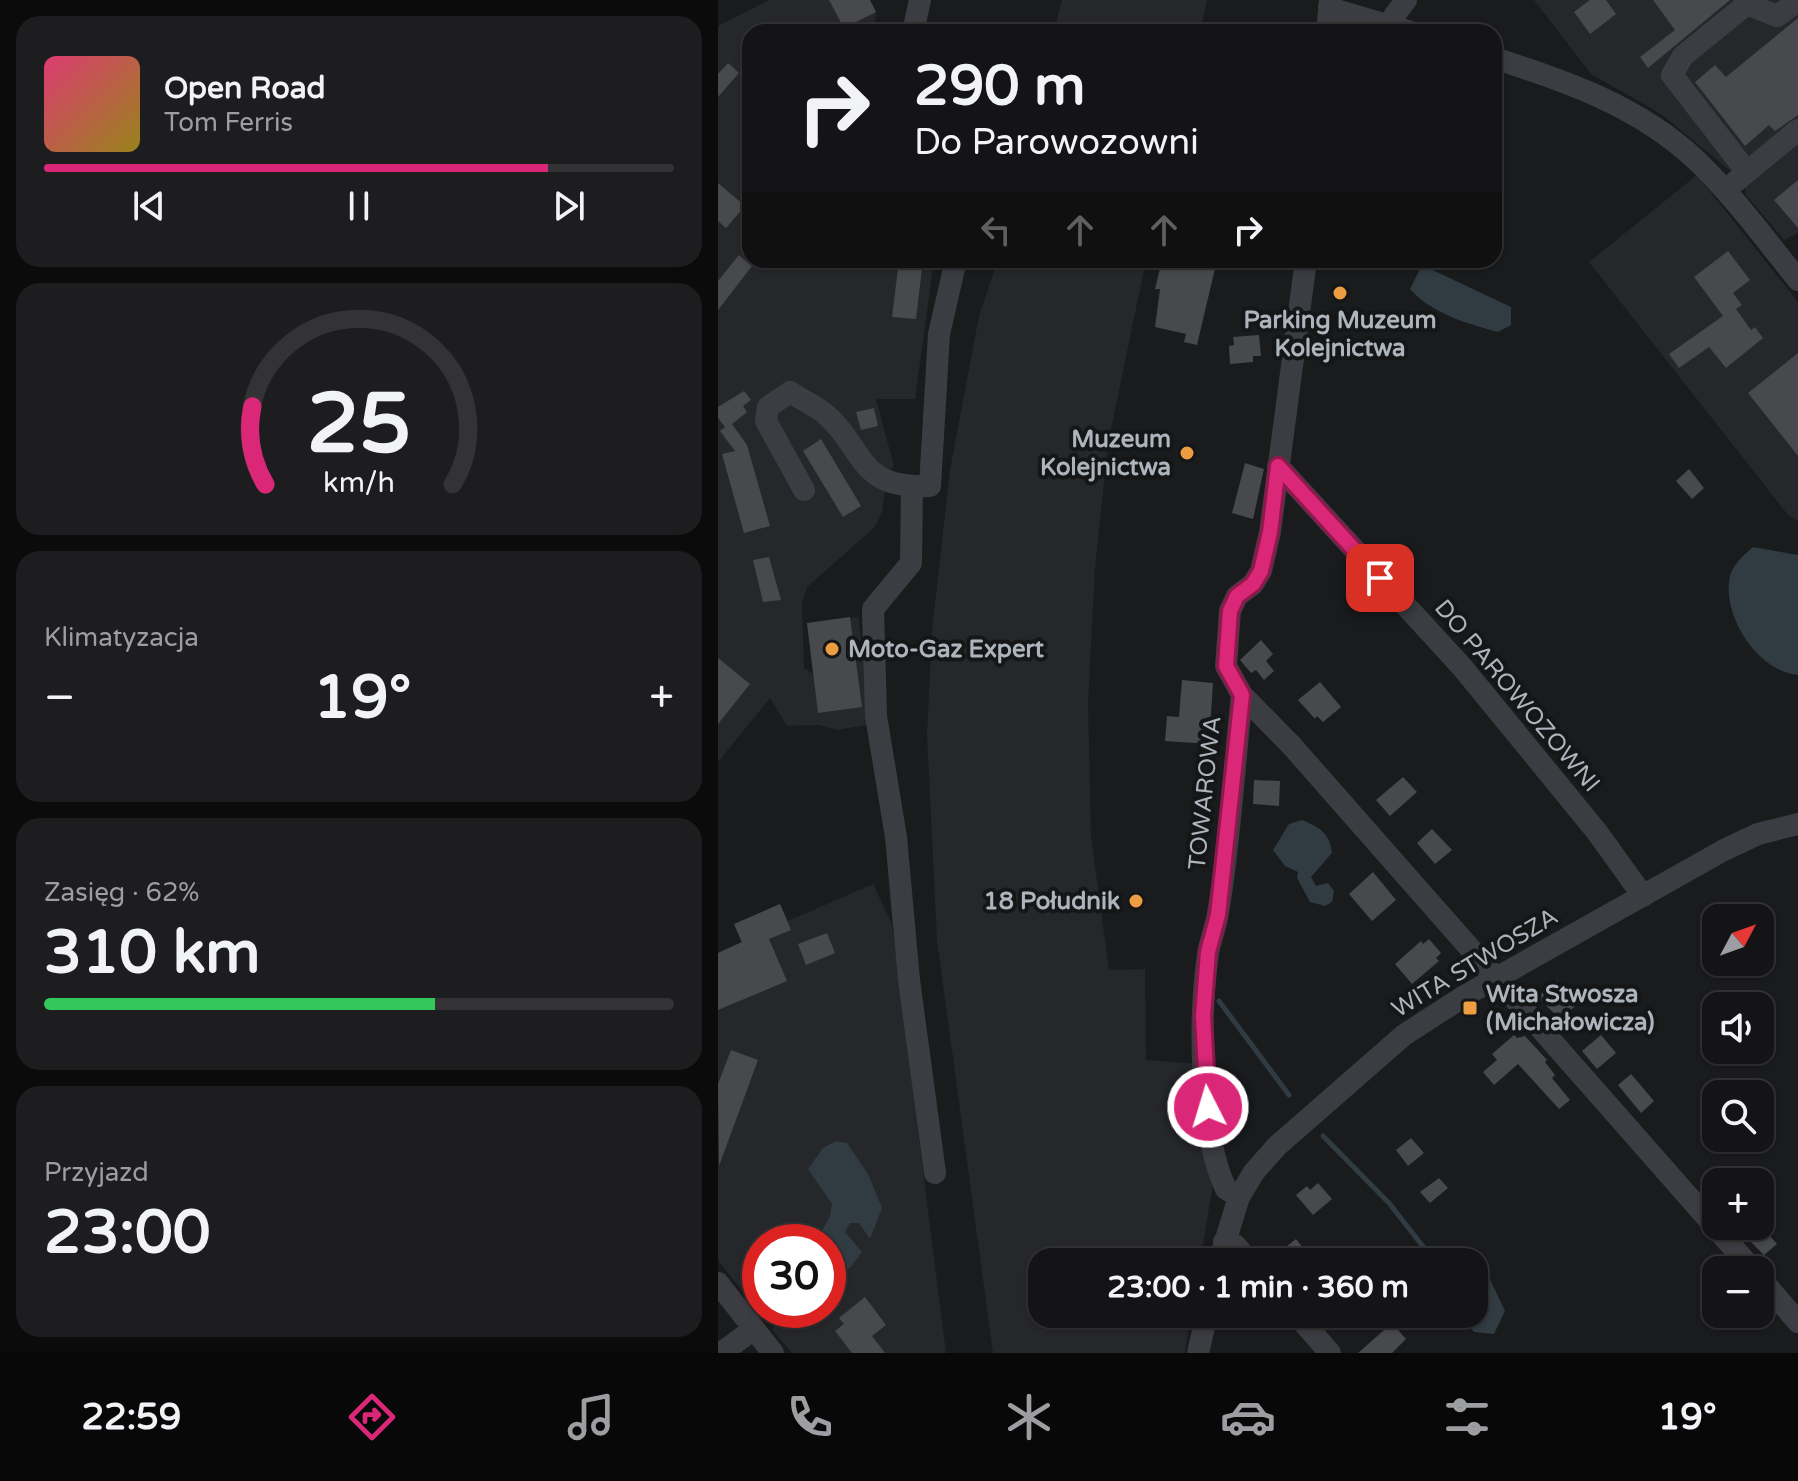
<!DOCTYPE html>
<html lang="pl">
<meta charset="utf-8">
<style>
body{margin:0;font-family:"Varela Round",sans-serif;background:#1d1d1f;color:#f1f3f6;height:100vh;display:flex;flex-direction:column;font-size:30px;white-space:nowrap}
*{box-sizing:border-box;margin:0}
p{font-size:26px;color:#9d9ea1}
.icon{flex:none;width:44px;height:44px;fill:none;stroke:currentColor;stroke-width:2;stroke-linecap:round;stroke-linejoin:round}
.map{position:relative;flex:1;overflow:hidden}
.panel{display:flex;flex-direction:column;gap:16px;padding:16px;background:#0b0b0c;width:718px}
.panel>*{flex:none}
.hud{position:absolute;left:24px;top:24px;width:760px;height:244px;border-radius:24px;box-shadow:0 2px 6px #0004,0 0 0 2px #333335;background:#141416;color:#f1f3f6;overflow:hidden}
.needle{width:52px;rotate:49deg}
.buttons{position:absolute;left:984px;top:904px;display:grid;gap:16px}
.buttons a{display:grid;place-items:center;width:72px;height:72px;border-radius:16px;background:#141416;box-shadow:0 2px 6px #0004,0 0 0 2px #333335;font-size:40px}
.speed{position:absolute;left:24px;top:1224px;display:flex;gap:16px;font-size:40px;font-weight:700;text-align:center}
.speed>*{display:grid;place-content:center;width:104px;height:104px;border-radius:50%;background:#141416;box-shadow:0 2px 6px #0004,0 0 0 2px #333335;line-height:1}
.speed .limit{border:12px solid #d22;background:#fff;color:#111}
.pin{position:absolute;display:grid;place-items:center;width:68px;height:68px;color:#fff;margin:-34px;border-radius:16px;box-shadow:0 4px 12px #0006}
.me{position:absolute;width:88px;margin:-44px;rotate:355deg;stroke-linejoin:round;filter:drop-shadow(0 0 6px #0008)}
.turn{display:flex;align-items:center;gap:28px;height:168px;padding:0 40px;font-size:36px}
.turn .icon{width:104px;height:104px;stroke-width:2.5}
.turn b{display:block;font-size:56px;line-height:68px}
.lanes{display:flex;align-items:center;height:76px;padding:0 40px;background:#0003;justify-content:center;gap:40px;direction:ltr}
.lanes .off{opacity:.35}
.big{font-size:60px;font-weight:700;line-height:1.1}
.panel .tile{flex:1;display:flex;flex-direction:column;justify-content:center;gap:12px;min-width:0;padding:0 28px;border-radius:24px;background:#1d1d1f}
.panel .dial{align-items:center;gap:0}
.dial svg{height:208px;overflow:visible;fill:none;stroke:#333335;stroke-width:7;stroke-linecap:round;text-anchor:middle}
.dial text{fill:#f1f3f6;stroke:none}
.song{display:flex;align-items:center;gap:24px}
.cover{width:96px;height:96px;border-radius:12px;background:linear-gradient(135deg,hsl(340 70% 55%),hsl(50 70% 35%))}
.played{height:8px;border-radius:4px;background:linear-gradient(90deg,#db2777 80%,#333335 80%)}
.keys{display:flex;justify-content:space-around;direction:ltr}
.heat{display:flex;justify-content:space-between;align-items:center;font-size:44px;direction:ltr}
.charge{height:12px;border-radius:6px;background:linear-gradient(90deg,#34c759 62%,#333335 0)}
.trip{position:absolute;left:310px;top:1248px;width:460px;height:80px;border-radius:24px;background:#141416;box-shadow:0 2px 6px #0004,0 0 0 2px #333335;font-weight:700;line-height:80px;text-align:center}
.tab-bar{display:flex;height:128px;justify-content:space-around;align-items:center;background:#080809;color:#9d9ea1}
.tab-bar .icon{width:56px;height:56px}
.tab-bar .active{color:#db2777}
.tab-bar b{font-size:36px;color:#f1f3f6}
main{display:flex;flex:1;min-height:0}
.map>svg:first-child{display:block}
.built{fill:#26272a;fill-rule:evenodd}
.water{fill:#303c41}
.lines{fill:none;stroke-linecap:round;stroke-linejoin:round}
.stream{stroke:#303c41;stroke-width:5}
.building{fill:#47494d}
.minor{stroke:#3c3d42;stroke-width:22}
.route-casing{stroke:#8e194d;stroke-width:20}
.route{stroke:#db2777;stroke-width:14}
.poi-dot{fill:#ed9c42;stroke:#151618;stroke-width:3}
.labels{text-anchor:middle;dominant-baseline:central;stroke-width:8;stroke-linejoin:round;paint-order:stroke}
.poi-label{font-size:24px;font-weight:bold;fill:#adb4bc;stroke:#151618;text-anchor:end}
.street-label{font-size:24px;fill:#adb4bc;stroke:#151618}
</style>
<main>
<section class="panel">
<div class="tile">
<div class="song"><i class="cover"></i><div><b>Open Road</b><p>Tom Ferris</p></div></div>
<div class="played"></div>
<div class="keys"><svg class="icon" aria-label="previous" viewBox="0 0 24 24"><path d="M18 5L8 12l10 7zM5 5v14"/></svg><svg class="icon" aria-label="pause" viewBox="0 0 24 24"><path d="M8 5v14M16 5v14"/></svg><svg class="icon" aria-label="next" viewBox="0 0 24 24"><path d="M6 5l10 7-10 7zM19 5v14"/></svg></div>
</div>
<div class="tile dial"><svg viewBox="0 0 100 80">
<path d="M14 69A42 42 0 1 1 86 69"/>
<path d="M14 69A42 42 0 0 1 9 39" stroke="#db2777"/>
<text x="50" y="56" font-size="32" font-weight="700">25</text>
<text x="50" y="72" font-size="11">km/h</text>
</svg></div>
<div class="tile"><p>Klimatyzacja</p>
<div class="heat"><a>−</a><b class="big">19°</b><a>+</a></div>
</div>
<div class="tile"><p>Zasięg · 62%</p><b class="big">310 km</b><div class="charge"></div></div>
<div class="tile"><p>Przyjazd</p><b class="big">23:00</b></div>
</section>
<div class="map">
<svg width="1080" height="1353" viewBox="0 0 1080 1353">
<rect width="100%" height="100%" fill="#1a1b1d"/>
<!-- built -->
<g class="built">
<path d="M 51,0 L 152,0 L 158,12 L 156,32 L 32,32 L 32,260 L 216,260 L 197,399 L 158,399 L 176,466 L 169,475 L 164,513 L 156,528 L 89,587 L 84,603 L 86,668 L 95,674 L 89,623 L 140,617 L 155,724 L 119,730 L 101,725 L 69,726 L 52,698 L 0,762 L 0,26 Z"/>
<path d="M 344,0 L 489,0 L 482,32 L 336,32 Z"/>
<path d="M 816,0 L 1080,0 L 1080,233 L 1066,240 L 1028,195 L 1026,182 L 943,114 L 873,74 Z"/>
<path d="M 979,175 L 1080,302 L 1080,521 L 1070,515 L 871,262 Z"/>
<path d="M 280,260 L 428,260 L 390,444 L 377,568 L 370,702 L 373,836 L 391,970 L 427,969 L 428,1060 L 481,1064 L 496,1178 L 482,1262 L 324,1262 L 324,1314 L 473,1314 L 467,1353 L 275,1353 L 219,940 L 209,735 L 214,630 L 232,470 L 261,316 Z"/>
<path d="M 155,884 L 174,924 L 228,1353 L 74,1353 L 54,1329 L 61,1318 L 55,1310 L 41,1313 L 0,1260 L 0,953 L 23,942 L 16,924 L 62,904 L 70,921 ZM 42,1242 L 110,1242 L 110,1310 L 42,1310 Z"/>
</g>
<!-- water -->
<g class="water">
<path d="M 704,265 L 793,307 L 793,325 L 780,332 C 749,324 713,313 692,289 Z"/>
<path d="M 1035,547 L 1080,555 L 1080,675 C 1040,672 1003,615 1012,576 C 1015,564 1026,555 1035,547 Z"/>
<path d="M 584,820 C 601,827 612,833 614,853 L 593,877 L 598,886 L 610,883 L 616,891 L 614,902 L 607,906 L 592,902 L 579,878 L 580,872 L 567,866 L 555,850 L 571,824 Z"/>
<path d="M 118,1141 L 129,1143 L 150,1174 L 164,1208 L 152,1239 L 141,1223 L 132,1223 L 127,1232 L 144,1252 L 132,1268 L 110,1275 L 110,1242 L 98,1242 L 112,1216 L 114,1204 L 90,1169 L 105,1148 Z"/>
<path d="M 760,1254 L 787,1311 L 776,1334 L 756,1332 L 740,1314 L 756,1314 L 756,1262 L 715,1261 Z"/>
</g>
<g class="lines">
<!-- stream -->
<g class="stream">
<path d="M 501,1001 L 571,1095"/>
<path d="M 605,1136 L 671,1203 L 714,1258"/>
</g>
</g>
<!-- building -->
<g class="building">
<path d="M 111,0 L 152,0 L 158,12 L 126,28 Z"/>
<path d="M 872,0 L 888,0 L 898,14 L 872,34 L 856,12 Z"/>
<path d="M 935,0 L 1012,0 L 930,68 L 922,57 L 957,30 Z"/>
<path d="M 1080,18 L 1080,115 L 1057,131 L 1051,125 L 1027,146 L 977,82 L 997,65 L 1008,77 Z"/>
<path d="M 10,63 L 21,73 L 0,97 L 0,74 Z"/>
<path d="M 1080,180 L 1080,228 L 1056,200 Z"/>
<path d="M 0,183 L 27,206 L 8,228 L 0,221 Z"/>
<path d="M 1010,251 L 1032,280 L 1015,293 L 1024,305 L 1018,309 L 1033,330 L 1037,327 L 1045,338 L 1008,368 L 991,347 L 961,368 L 951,354 L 1005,316 L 976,277 Z"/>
<path d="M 21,255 L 34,266 L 0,310 L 0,281 Z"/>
<path d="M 181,260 L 205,260 L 198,319 L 174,317 Z"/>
<path d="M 444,260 L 499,260 L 479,345 L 466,342 L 468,334 L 437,327 L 442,289 L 437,289 Z"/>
<path d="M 541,335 L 543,356 L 535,356 L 535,362 L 512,364 L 511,346 L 516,345 L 515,337 Z"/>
<path d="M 1080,353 L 1080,456 L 1030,393 Z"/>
<path d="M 26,391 L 33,400 L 25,406 L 29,412 L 14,424 L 29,445 L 52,526 L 26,533 L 4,454 L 17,451 L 2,431 L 7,427 L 0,418 L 0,407 Z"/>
<path d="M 156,408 L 160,426 L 143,430 L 138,412 Z"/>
<path d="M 103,439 L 143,506 L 125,517 L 85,451 Z"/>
<path d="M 527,463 L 546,469 L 535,519 L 514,513 Z"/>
<path d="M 971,469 L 986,488 L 974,499 L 958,481 Z"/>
<path d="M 51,557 L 63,600 L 45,602 L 35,560 Z"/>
<path d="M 132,617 L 144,707 L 100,713 L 89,623 Z"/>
<path d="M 543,640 L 555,654 L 548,661 L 556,671 L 546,680 L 538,670 L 533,673 L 522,660 Z"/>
<path d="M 0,658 L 32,684 L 0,724 Z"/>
<path d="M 464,680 L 495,683 L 491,744 L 447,741 L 449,716 L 461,717 Z"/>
<path d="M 602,682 L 623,707 L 605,722 L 599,716 L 597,719 L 580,700 Z"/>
<path d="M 685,777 L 699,792 L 672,816 L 658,800 Z"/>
<path d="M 536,780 L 562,781 L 561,806 L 535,804 Z"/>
<path d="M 714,829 L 734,850 L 717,864 L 699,843 Z"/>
<path d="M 655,872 L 678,900 L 654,921 L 631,894 Z"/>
<path d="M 62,904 L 73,930 L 51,939 L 69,981 L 0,1010 L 0,953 L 24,942 L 16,924 Z"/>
<path d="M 109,933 L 117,953 L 88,965 L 80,944 Z"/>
<path d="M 711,939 L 723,953 L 718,958 L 721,961 L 694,984 L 677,964 L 703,941 L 705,944 Z"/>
<path d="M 839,980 L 860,1004 L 842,1019 L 819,997 Z"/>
<path d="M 796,1035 L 799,1038 L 807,1036 L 829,1060 L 827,1062 L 837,1075 L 834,1078 L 852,1100 L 841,1109 L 800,1064 L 776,1085 L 765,1072 L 779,1060 L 774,1054 Z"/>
<path d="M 883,1035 L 898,1053 L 879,1069 L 864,1051 Z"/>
<path d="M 13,1050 L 40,1060 L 1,1166 L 0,1084 Z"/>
<path d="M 913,1074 L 936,1101 L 923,1113 L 900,1085 Z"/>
<path d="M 693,1138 L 706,1153 L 690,1166 L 678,1150 Z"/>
<path d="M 721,1178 L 730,1188 L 712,1203 L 702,1192 Z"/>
<path d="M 600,1183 L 614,1199 L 595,1215 L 578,1195 L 589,1186 L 592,1190 Z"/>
<path d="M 1042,1225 L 1059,1244 L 1046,1255 L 1027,1236 Z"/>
<path d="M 578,1239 L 596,1262 L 566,1262 L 559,1254 Z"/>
<path d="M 147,1297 L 168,1325 L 154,1336 L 167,1353 L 134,1353 L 117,1331 L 126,1324 L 121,1318 Z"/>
<path d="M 674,1323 L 688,1339 L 674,1353 L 640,1353 Z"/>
</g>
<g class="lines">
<!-- minor -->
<g class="minor">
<path d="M 611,8 L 693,32"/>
<path d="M 674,26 L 676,16 L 688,0"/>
<path d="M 195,32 L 202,0"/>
<path d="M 609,32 L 612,0"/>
<path d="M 776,58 C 848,81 920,106 977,159 C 1015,195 1047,239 1080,280"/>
<path d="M 1029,172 L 954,75 L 965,56 L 1029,4 L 1059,16 L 1080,1"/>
<path d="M 1017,182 L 1080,130"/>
<path d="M 560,466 L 744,667 L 879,832 L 925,896"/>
<path d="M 194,487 L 193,563 L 155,609 L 158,716 L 178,837 L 191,980 L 217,1173"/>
<path d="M 86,490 L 48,421 L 50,407 L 72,392 C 83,399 95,405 105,412 C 149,449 137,489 212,486 L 221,334 L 238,260"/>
<path d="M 524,695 L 574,746 L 1035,1270"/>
<path d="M 521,1197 L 508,1189 C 481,1133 481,1016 490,954 C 492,940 498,927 500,913 C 512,842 516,768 524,695 L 508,666 L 512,611 L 519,596 L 535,584 L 543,571 L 552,532 L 588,260"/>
<path d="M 506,1242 L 517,1245 L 532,1262"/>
<path d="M 501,1262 L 521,1197 L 536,1172 L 559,1146 L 686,1035 L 748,995 L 1006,850 L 1040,834 L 1080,824"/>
<path d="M 1042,1278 L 1080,1322"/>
<path d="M 0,1283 L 55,1353"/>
<path d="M 578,1314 L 612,1353"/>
<path d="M 3,1353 L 36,1329"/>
<path d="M 480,1353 L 489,1314"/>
</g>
</g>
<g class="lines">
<defs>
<path id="route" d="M 490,1107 L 485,1016 L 490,952 L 500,915 L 524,695 L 508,666 L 512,611 L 519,596 L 535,584 L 543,571 L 552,532 L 560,466 L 662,578"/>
</defs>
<!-- route casing -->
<use href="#route" class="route-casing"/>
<!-- route -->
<use href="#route" class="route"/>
</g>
<!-- markers -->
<g class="poi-dot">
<circle cx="622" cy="293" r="8"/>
<circle cx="469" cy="453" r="8"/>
<circle cx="114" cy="649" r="8"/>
<circle cx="418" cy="901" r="8"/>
<rect x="744" y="1000" width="16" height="16" rx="4"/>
</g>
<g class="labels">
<!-- poi labels -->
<g class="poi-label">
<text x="622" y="320" text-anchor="middle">Parking Muzeum<tspan x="622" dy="28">Kolejnictwa</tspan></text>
<text x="453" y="439">Muzeum<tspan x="453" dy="28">Kolejnictwa</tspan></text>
<text x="130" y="649" text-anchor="start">Moto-Gaz Expert</text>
<text x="402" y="901">18 Południk</text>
<text x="768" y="994" text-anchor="start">Wita Stwosza<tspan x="768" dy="28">(Michałowicza)</tspan></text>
</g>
<!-- street labels -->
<g class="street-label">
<text transform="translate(799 696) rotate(50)">DO PAROWOZOWNI</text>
<text transform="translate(487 793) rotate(-84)">TOWAROWA</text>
<text transform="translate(757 963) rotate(-31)">WITA STWOSZA</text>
</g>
</g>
</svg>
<div class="buttons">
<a><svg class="needle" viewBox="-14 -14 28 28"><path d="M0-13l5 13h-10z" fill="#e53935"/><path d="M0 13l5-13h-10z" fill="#9d9ea1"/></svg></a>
<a><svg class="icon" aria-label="sound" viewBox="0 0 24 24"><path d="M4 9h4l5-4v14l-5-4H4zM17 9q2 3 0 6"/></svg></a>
<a><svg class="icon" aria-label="search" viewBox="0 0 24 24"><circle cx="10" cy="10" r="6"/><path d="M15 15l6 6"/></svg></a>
<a>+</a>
<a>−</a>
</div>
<div class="speed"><div class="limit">30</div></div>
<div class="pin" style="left:662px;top:578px;background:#d93025"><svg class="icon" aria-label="arrive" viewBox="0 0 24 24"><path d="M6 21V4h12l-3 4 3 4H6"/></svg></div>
<svg class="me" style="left:490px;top:1107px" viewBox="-20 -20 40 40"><circle r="17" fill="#db2777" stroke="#fff" stroke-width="3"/><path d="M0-11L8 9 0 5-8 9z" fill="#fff"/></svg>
<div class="trip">23:00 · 1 min · 360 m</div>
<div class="hud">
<div class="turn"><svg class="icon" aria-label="right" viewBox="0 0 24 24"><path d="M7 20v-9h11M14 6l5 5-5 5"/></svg><div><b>290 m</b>Do Parowozowni</div></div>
<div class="lanes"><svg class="icon off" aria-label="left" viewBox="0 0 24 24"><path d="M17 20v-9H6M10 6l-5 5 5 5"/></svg><svg class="icon off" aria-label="ahead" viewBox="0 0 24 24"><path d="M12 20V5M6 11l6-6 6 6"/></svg><svg class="icon off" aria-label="ahead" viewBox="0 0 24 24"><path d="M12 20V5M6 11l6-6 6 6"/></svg><svg class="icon" aria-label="right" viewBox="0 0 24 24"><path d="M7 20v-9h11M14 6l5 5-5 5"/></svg></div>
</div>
</div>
</main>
<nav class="tab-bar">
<b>22:59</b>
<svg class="icon active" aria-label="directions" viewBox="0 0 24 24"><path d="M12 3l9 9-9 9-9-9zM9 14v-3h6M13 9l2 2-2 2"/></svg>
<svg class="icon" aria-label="music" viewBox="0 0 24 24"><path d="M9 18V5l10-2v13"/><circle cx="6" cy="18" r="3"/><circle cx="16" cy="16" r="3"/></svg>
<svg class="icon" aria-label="phone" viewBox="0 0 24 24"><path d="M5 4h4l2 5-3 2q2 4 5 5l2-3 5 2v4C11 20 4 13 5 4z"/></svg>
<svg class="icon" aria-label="climate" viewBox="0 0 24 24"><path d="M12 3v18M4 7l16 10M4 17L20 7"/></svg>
<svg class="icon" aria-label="car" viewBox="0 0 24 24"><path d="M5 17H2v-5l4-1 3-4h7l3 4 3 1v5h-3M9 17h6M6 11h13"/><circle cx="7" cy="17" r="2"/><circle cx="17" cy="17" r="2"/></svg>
<svg class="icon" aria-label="filters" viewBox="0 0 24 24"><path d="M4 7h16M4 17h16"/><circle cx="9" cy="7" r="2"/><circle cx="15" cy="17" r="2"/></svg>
<b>19°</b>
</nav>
